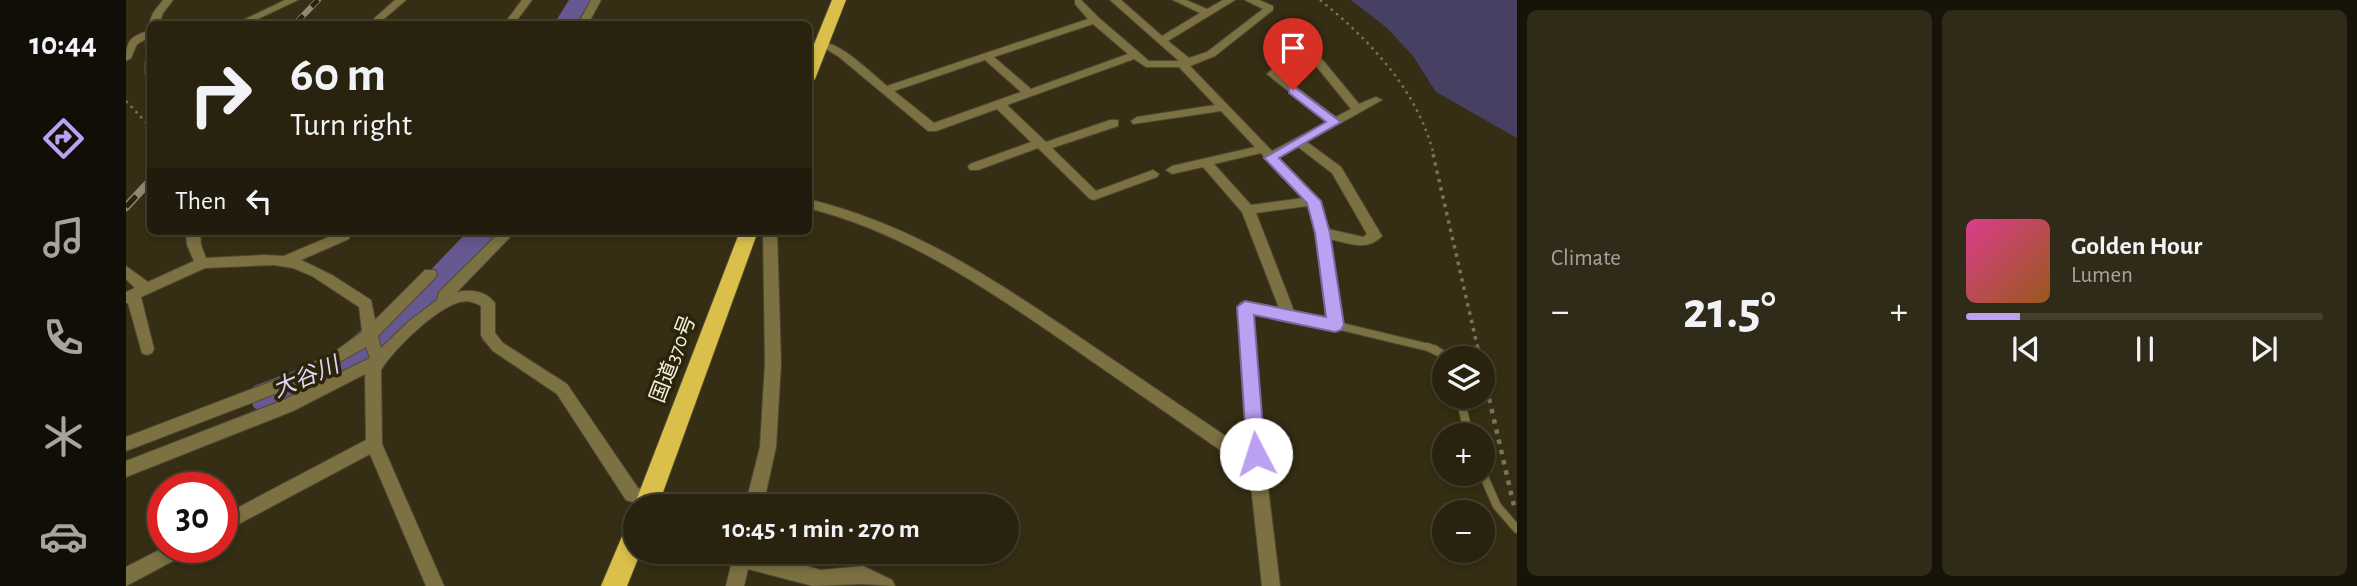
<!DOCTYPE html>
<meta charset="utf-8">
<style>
body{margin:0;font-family:"Alegreya Sans","Noto Sans JP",sans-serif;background:#302a18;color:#f1f3f6;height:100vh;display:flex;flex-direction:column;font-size:26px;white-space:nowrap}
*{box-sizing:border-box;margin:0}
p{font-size:23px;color:#a5a49e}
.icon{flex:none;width:38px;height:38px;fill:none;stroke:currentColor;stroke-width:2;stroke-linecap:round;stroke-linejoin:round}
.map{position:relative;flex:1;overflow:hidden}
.details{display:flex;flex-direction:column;gap:10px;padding:10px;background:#161308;width:840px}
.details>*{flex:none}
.banner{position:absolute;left:21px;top:21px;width:665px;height:214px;border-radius:10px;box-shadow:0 4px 10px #0003,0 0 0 2px #443f2f;background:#28220f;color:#f1f3f6;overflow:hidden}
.controls{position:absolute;left:1306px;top:346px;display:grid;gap:14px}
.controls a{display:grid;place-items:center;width:63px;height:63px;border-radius:50%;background:#28220f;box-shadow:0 4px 10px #0003,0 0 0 2px #443f2f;font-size:35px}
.speed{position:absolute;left:21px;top:472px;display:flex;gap:14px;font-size:35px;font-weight:700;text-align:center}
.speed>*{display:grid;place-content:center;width:91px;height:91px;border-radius:50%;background:#28220f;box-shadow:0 4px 10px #0003,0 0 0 2px #443f2f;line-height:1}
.speed .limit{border:10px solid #d22;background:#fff;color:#111}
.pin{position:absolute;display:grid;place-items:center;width:60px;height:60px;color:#fff;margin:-72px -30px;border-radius:50% 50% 50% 0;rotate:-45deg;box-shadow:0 0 7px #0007}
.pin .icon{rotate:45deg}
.me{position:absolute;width:77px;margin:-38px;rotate:355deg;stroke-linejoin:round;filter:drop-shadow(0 0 5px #0008)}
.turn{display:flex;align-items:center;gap:24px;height:147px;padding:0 28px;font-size:32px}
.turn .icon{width:91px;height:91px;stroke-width:2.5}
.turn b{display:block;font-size:49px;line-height:60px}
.then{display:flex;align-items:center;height:66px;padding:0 28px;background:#0003;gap:14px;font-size:26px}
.big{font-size:52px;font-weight:700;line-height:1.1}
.details .tile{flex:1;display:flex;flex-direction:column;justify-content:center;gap:10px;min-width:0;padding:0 24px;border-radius:10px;background:#302a18}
.song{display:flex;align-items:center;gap:21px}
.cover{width:84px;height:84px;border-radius:10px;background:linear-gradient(135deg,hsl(330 70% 55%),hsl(30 70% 35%))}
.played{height:7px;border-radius:4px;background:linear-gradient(90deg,#bca0f2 15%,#443f2f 15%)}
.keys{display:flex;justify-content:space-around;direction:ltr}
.heat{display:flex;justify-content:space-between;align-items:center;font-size:38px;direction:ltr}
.details .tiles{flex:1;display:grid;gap:10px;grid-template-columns:repeat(2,1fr)}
.trip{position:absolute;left:497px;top:494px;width:396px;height:70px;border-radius:35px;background:#28220f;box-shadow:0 4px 10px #0003,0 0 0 2px #443f2f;font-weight:700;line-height:70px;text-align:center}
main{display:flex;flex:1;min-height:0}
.dock{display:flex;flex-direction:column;width:126px;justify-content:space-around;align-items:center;background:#100e06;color:#a5a49e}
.dock .icon{width:49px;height:49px}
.dock .selected{color:#bca0f2}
.dock b{font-size:32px;color:#f1f3f6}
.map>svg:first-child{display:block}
.green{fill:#484063}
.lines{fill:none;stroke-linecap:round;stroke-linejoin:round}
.river{fill:#665890;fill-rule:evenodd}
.service-far1-casing{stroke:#504931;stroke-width:9}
.service-casing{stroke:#504931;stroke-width:10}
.minor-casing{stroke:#504931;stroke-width:2}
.trunk-casing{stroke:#504931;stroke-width:2}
.path-far2{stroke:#79735c;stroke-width:2.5;stroke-dasharray:2.5 4.5;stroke-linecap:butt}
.path-far1{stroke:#79735c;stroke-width:3.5;stroke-dasharray:3.5 5;stroke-linecap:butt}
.path{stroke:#79735c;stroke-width:4.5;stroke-dasharray:4.5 6;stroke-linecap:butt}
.service-far1{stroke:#7c7142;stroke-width:7}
.service{stroke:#7c7142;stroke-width:8}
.minor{fill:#7c7142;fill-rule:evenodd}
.trunk{fill:#dabf4a;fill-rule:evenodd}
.rail-far1-casing{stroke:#908a75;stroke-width:6}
.rail-casing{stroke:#908a75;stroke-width:8}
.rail-far1{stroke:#2b240a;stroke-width:4.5;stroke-dasharray:12;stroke-linecap:butt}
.rail{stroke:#2b240a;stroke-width:5;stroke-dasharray:15;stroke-linecap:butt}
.route{fill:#bca0f2;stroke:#7a689d;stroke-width:2}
.labels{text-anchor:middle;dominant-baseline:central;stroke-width:7;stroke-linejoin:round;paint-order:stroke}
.street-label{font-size:21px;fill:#f4f0e0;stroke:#2b240a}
.water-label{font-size:23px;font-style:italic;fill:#dcd6f8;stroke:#2b240a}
</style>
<main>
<nav class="dock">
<b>10:44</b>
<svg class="icon selected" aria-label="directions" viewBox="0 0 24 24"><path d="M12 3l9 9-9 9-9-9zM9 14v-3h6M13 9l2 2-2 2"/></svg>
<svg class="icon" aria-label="music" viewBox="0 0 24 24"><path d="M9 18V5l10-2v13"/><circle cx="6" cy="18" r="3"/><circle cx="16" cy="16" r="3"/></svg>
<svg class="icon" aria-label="phone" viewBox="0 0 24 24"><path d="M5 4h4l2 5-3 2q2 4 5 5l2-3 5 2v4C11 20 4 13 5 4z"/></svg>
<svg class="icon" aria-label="climate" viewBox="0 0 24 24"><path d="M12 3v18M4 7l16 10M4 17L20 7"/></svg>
<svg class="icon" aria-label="car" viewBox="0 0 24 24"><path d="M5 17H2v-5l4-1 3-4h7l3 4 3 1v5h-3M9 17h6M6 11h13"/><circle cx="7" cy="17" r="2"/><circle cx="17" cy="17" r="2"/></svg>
</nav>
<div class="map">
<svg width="1391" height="586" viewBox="0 0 1391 586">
<rect width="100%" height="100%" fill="#352e14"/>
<!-- green -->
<path class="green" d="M 1225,0 L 1391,0 L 1391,138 L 1310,92 L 1287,56 L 1261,28 Z"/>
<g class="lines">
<!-- river -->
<g class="river">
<path d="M 443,0 L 465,0 L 450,24 L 428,24 Z"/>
<path d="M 342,231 L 375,231 L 318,297 L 226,378 L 140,412 L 128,408 L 123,397 L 128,386 L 202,358 L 296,279 Z"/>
</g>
<defs>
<path id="service-far1" d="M 1209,325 L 1309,349"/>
<g id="service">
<path d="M 1302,347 L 1327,359"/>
<path d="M 1334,397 L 1343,436"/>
<path d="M 1356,472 L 1371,506 L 1391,529"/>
</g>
<g id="minor">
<path d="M 37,0 L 47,0 L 37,13 L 33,24 L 24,26 L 23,24 L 27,13 Z"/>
<path d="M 159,0 L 172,0 L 121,24 L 109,24 Z"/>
<path d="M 269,0 L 280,0 L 252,24 L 242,24 Z"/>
<path d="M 396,0 L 406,0 L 388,24 L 378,24 Z"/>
<path d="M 465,0 L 475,0 L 462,24 L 452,24 Z"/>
<path d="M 949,0 L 955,0 L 973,18 L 1023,61 L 1053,61 L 984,0 L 995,0 L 1036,36 L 1074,13 L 1047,0 L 1060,0 L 1081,9 L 1097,0 L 1109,0 L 1042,41 L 1063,58 L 1081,52 L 1137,9 L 1119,0 L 1133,0 L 1147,6 L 1147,10 L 1089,56 L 1064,66 L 1146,151 L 1201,122 L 1141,74 L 1168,49 L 1190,52 L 1233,104 L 1250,97 L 1256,100 L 1181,142 L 1215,167 L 1256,236 C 1241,252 1222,243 1204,239 L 1216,325 L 1214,329 L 1209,331 L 1127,314 L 1138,454 L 1154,586 L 1136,586 L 1122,459 L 1097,452 C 1042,414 986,375 931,337 C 852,283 776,232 682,208 L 682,199 C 786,225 856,272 943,330 C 998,367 1052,404 1107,441 L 1121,444 L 1112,307 L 1114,303 L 1119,301 L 1153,308 L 1116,212 L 1077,167 L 1046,174 L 1040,170 L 1046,166 L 1129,147 L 1095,111 L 1007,124 L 1005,121 L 1011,117 L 1089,105 L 1053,67 L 1020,67 L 1008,59 L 881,105 L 920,142 L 984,120 L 992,120 L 992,126 L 926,148 L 970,191 L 1027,170 L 1033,174 L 1031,177 L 968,200 L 964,199 L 912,148 L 852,170 L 844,170 L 842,167 L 844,164 L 905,142 L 871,109 L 810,131 L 802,131 L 713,57 L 692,44 L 693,42 C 713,40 745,73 761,86 L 962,19 L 949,4 ZM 967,24 L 1002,54 L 905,89 L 868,57 ZM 1174,55 L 1182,56 L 1225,109 L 1210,117 L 1153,74 ZM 859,60 L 895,92 L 808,123 L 768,91 ZM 1172,147 L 1206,173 L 1241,234 L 1237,237 L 1202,229 L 1191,198 L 1152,158 ZM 1135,153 L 1140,160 L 1177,198 L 1125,205 L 1088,164 ZM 1182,206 L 1189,233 L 1201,318 L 1168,311 L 1130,213 Z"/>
<path d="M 24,30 L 24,37 L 11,44 L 5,58 L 0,61 C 0,40 4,37 24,30 Z"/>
<path d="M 24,60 L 24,76 L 19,73 L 19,63 Z"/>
<path d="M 60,231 L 74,231 L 75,245 L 80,258 L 138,255 L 158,256 L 212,233 L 212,231 L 226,231 L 223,239 L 175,260 L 206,275 L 245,300 L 249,320 L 299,270 L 309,270 L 311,274 L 309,278 L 252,336 L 255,348 L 283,321 L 311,300 L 313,292 L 375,231 L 390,231 L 331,292 C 345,289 360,291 369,303 L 369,333 L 377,343 L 441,384 L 512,488 L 528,493 L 531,499 L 528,505 L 518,506 L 500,500 L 431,394 L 367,351 L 357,339 L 355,335 L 355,306 C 348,302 342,300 334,302 C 310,308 268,349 255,370 L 256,444 L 318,586 L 300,586 L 244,454 L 96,533 L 96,516 L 240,440 L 239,374 L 167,411 L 0,477 L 0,461 L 155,401 L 244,358 L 240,347 L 175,384 L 0,451 L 0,437 L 165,374 L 211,350 L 236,332 L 233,307 L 186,276 L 167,268 L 148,265 L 79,268 L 15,297 L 28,349 L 26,353 L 21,355 L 16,353 L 2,303 L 0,303 L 0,292 L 9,288 L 0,279 L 0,266 L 22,282 L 68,261 L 61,245 Z"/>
<path d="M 637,231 L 651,231 L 655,363 L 650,447 L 637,506 L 619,506 L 634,447 L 639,363 Z"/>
<path d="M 37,548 L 63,548 L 60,554 L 0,586 L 0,567 Z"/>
<path d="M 578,551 L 626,551 L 695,570 L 737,566 L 766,580 L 769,586 L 736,584 L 687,586 L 622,569 L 618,586 L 600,586 L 605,565 L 581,557 Z"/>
</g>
<g id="trunk">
<path d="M 706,0 L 720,0 L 689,79 L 682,83 L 682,59 Z"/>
<path d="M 614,231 L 632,231 L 532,506 L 509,506 L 509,508 L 508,506 Z"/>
<path d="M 509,523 L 509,551 L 515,551 L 501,586 L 475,586 L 500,527 Z"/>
</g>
</defs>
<!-- service-far1 casing -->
<use href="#service-far1" class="service-far1-casing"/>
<!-- service casing -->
<use href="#service" class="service-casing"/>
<!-- minor casing -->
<use href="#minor" class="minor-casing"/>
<!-- trunk casing -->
<use href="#trunk" class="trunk-casing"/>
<!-- path-far2 -->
<g class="path-far2">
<path d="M 1194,0 C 1244,40 1293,92 1308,156"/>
<path d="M 0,101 L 24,127"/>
</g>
<!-- path-far1 -->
<path class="path-far1" d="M 1307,154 L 1352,349"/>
<!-- path -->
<g class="path">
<path d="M 1351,347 L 1354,359"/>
<path d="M 1356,368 L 1388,506"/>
</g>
<!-- service-far1 -->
<use href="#service-far1" class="service-far1"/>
<!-- service -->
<use href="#service" class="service"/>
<!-- minor -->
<use href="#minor" class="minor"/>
<!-- trunk -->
<use href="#trunk" class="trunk"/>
<defs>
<path id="rail-far1" d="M 169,24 L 192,0"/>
<path id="rail" d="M 0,207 L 24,181"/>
</defs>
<!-- rail-far1 casing -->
<use href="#rail-far1" class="rail-far1-casing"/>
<!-- rail casing -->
<use href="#rail" class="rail-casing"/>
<!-- rail-far1 -->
<use href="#rail-far1" class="rail-far1"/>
<!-- rail -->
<use href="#rail" class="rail"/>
</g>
<!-- route -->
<path class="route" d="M 1167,86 L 1215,122 L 1153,158 L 1195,201 L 1204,233 L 1218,325 L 1215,330 L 1209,332 L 1128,315 L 1139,454 L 1137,460 L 1130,463 L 1124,460 L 1121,454 L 1111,307 L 1119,301 L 1200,317 L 1189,233 L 1181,203 L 1138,158 L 1200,122 L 1163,93 L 1163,88 Z"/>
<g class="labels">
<!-- street labels -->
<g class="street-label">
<text transform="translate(547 359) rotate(-69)">国道370号</text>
</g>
<!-- water labels -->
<g class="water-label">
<text transform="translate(180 378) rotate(-23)">大谷川</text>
</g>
</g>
</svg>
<div class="controls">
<a><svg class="icon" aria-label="layers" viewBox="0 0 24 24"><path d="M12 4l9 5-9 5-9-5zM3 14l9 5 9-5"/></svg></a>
<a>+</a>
<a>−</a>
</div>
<div class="speed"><div class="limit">30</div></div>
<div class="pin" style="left:1167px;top:90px;background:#d93025"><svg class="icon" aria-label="arrive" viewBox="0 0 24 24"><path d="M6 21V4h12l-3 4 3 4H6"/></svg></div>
<svg class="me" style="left:1130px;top:454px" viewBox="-20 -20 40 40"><circle r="19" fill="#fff"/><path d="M0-13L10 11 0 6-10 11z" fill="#bca0f2"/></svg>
<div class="trip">10:45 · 1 min · 270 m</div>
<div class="banner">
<div class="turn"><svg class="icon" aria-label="right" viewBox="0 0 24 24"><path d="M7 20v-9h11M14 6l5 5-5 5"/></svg><div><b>60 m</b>Turn right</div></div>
<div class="then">Then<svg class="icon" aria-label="left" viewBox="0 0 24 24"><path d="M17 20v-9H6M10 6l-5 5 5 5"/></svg></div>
</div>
</div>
<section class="details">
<div class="tiles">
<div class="tile"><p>Climate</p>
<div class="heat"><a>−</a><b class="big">21.5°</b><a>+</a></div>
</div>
<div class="tile">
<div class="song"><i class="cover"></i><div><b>Golden Hour</b><p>Lumen</p></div></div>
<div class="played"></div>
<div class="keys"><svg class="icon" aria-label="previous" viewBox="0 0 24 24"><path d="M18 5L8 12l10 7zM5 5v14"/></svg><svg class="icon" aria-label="pause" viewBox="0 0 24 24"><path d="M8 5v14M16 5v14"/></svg><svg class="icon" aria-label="next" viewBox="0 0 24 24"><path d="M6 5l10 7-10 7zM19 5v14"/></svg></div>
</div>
</div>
</section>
</main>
